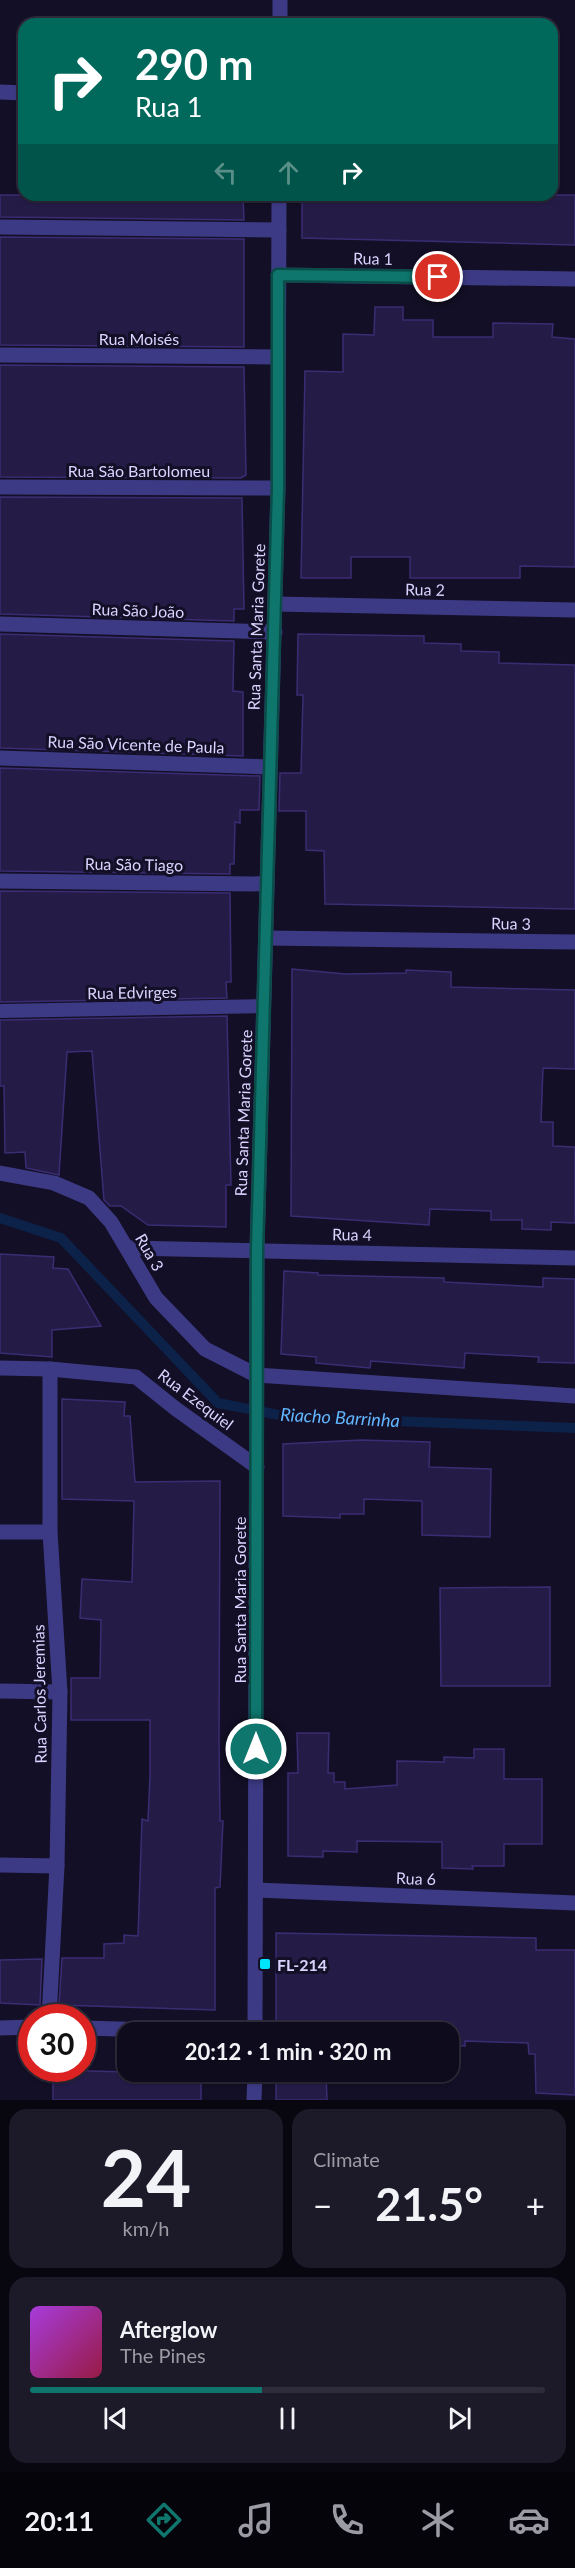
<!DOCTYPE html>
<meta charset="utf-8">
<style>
body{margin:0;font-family:Lato,sans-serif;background:#1c1929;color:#f1f3f6;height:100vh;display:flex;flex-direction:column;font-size:22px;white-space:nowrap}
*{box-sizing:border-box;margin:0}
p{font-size:20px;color:#9b9ba3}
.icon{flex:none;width:33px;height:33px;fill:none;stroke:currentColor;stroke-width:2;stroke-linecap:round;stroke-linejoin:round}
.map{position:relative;height:2100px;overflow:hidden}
.panel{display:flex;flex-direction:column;gap:9px;padding:9px;background:#08060f;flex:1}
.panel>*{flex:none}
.top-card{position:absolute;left:18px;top:18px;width:540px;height:183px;border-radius:18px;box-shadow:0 2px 4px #0004,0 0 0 2px #2e2b3b;background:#00695c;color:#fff;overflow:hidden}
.speed{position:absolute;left:18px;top:2004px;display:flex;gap:12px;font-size:30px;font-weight:700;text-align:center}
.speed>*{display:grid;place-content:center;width:78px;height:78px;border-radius:50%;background:#0e0b1c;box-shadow:0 2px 4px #0004,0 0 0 2px #2e2b3b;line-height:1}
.speed .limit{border:9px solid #d22;background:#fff;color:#111}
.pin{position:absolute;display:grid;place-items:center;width:51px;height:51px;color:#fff;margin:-26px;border:3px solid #fff;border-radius:50%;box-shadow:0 2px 6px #0007}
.me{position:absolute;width:66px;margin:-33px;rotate:0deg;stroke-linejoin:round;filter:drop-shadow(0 0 4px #0008)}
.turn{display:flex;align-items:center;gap:21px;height:126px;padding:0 18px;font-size:27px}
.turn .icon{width:78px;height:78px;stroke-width:2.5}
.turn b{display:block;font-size:42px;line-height:51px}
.lanes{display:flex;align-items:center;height:57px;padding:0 18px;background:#0003;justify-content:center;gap:30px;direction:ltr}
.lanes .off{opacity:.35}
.big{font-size:45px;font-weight:700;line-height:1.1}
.panel .widget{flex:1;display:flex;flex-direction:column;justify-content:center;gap:9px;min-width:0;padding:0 21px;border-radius:18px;background:#1c1929}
.panel .dial{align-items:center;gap:0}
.dial b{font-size:78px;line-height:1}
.song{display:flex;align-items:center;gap:18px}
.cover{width:72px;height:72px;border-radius:9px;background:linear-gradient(135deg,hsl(280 70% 55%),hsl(340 70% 35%))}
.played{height:6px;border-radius:3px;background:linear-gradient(90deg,#0f766e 45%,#2e2b3b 45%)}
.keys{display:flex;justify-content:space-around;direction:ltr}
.heat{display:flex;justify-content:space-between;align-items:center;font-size:33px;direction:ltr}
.panel .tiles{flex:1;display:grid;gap:9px;grid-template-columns:1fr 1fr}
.widget:last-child{grid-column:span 2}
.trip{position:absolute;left:117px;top:2022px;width:342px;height:60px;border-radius:18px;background:#0e0b1c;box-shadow:0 2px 4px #0004,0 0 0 2px #2e2b3b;font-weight:700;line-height:60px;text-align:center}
.menu{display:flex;height:96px;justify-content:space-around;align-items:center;background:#06040b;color:#9b9ba3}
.menu .icon{width:42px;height:42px}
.menu .selected{color:#0f766e}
.menu b{font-size:27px;color:#f1f3f6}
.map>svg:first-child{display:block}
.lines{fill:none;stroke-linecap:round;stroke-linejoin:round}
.stream{stroke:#0c2248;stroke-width:10}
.building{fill:#241b47;stroke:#3b2d73;stroke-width:1.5}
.lane{stroke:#3d3a85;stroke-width:14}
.street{stroke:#3d3a85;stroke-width:15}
.route-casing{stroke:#0a4d48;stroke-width:15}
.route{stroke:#0f766e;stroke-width:10}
.poi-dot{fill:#00e5ff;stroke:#130f26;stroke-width:2}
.labels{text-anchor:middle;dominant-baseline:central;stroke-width:6;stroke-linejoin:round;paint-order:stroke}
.street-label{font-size:16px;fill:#d9d4ff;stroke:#130f26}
.poi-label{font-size:16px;font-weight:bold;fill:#d9d4ff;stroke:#130f26;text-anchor:start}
.water-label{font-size:18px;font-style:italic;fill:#62b6ff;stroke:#130f26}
</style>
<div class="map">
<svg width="575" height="2100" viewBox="0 0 575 2100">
<rect width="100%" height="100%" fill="#130f26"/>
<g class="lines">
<!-- stream -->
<path class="stream" d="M 0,1218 L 61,1238 L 218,1403 L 289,1417 L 575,1428"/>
</g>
<!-- building -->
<g class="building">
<path d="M 0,195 L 243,195 L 244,220 L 0,217 Z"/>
<path d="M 302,195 L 575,195 L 575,245 L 302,238 Z"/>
<path d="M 0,237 L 244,239 L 244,347 L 0,345 Z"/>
<path d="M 375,307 L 403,307 L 403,320 L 433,320 L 433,337 L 493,337 L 493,323 L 553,324 L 552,337 L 575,339 L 575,567 L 520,566 L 520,578 L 410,578 L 410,557 L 351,557 L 351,578 L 301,578 L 305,371 L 343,372 L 343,334 L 374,335 Z"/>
<path d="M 0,365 L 244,367 L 246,475 L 241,478 L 0,477 Z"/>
<path d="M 0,497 L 242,498 L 244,609 L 234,609 L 234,621 L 0,614 Z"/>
<path d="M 0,634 L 234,641 L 233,691 L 243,692 L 243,756 L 0,748 Z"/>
<path d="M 298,634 L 424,636 L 424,643 L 461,644 L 461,651 L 499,652 L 499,663 L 575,665 L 575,909 L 325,904 L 324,851 L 306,850 L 306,811 L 279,811 L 280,773 L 301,773 L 303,695 L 297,695 Z"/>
<path d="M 0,768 L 260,776 L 259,810 L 240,810 L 240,823 L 235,822 L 234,864 L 230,864 L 230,874 L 0,871 Z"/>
<path d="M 0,891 L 230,893 L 231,982 L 226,982 L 227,998 L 0,1002 Z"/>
<path d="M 292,969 L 345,974 L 406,973 L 406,970 L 451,972 L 451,987 L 575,990 L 575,1069 L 543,1068 L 541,1122 L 553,1122 L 553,1146 L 575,1147 L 575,1223 L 551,1222 L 551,1230 L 522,1229 L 522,1220 L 491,1220 L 491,1211 L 430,1209 L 429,1225 L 291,1216 Z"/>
<path d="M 227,1016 L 231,1185 L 226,1185 L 226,1227 L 148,1225 L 121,1206 L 110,1206 L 104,1200 L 92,1051 L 67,1052 L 59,1175 L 26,1168 L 25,1152 L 5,1153 L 4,1086 L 0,1086 L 0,1020 Z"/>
<path d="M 0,1254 L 54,1257 L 53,1268 L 68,1269 L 101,1326 L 52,1330 L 52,1357 L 0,1353 Z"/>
<path d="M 284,1271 L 318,1273 L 318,1275 L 444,1278 L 444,1282 L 543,1287 L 543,1278 L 575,1279 L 575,1363 L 538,1362 L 539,1357 L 465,1353 L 464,1368 L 371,1361 L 370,1368 L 316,1363 L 316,1357 L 281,1354 Z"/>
<path d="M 62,1399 L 125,1402 L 124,1416 L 130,1416 L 135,1482 L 220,1481 L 219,1741 L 220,1821 L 223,1821 L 220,1887 L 215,1888 L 215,2010 L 59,2005 L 62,1958 L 104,1958 L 104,1944 L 124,1943 L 124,1935 L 138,1936 L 142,1819 L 148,1821 L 150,1776 L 150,1720 L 71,1720 L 71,1678 L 100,1678 L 101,1620 L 80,1618 L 82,1579 L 132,1582 L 134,1501 L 62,1499 Z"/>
<path d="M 361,1440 L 430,1442 L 429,1467 L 491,1469 L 490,1537 L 422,1535 L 422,1501 L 364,1499 L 364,1514 L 340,1514 L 340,1518 L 283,1516 L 283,1444 Z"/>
<path d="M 550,1587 L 550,1686 L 441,1686 L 440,1588 Z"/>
<path d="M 297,1733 L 329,1733 L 328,1773 L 334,1773 L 334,1782 L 345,1782 L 345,1789 L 397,1785 L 397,1761 L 444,1762 L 444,1757 L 474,1758 L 474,1749 L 504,1749 L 504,1779 L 542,1779 L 542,1844 L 504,1844 L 504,1866 L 472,1866 L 473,1869 L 442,1868 L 442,1842 L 357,1841 L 357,1852 L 323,1851 L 323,1857 L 288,1856 L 288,1773 L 298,1773 Z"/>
<path d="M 276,1933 L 536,1938 L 536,1950 L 575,1950 L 575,2095 L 536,2093 L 535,2054 L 529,2054 L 528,2043 L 465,2041 L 465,2046 L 448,2045 L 448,2032 L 396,2032 L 397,2026 L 328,2026 L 328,2032 L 276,2032 Z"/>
<path d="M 42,1959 L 40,2005 L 0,2003 L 0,1960 Z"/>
<path d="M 53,2070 L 201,2074 L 201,2100 L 53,2100 Z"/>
<path d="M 276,2072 L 326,2072 L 327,2100 L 276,2100 Z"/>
</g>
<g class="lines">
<!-- lane -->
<path class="lane" d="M 0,1011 L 264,1006"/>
<!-- street -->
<g class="street">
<path d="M 280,24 L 280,0"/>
<path d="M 0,92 L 24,93"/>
<path d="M 0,227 L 279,230"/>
<path d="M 278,275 L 575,279"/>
<path d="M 0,355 L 277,357"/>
<path d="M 0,487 L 278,488"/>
<path d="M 275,604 L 575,610"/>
<path d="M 0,624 L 275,632"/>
<path d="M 0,758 L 270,767"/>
<path d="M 0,881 L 267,884"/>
<path d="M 266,938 L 575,942"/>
<path d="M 0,1173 L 54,1183 L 89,1198 L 111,1222 L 156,1298 L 205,1349 L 256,1375 L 575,1396"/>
<path d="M 128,1248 L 575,1258"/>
<path d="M 0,1368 L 50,1369 L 136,1377 L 176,1409 L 257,1467"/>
<path d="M 0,1532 L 50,1532"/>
<path d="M 0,1691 L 60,1692"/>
<path d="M 0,1865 L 57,1866"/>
<path d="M 256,1890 L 575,1903"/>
<path d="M 49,2018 L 57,1866 L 60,1692 L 50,1532 L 50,1369"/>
<path d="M 0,2028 L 32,2027"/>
<path d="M 82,2028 L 224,2032"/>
<path d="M 255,2032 L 257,1250 L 278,488 L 279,195"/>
<path d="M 254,2100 L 255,2072"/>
</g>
</g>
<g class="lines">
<defs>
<path id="route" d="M 256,1749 L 257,1250 L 278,488 L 278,275 L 438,277"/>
</defs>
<!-- route casing -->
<use href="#route" class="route-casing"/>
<!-- route -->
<use href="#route" class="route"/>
</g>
<!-- markers -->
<rect class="poi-dot" x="259" y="1958" width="12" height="12" rx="3"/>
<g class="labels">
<!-- street labels -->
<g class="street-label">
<text transform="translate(373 258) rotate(1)">Rua 1</text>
<text x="139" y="338">Rua Moisés</text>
<text x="139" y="470">Rua São Bartolomeu</text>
<text transform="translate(425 589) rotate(1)">Rua 2</text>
<text transform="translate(138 610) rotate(2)">Rua São João</text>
<text transform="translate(256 627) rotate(-88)">Rua Santa Maria Gorete</text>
<text transform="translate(136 744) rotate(2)">Rua São Vicente de Paula</text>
<text transform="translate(134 864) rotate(1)">Rua São Tiago</text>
<text transform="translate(511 923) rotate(1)">Rua 3</text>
<text transform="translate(132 992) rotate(-1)">Rua Edvirges</text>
<text transform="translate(243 1113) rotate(-88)">Rua Santa Maria Gorete</text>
<text transform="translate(352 1234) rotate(1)">Rua 4</text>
<text transform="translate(150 1252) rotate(60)">Rua 3</text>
<text transform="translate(196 1399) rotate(37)">Rua Ezequiel</text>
<text transform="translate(239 1600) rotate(-90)">Rua Santa Maria Gorete</text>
<text transform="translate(39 1694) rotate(-91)">Rua Carlos Jeremias</text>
<text transform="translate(416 1878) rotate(2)">Rua 6</text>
</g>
<!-- poi labels -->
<g class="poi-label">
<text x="277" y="1964">FL-214</text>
</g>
<!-- water labels -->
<g class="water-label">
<text transform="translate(340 1417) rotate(3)">Riacho Barrinha</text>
</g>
</g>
</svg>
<div class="speed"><div class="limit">30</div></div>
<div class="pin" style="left:438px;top:277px;background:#d93025"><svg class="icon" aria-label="arrive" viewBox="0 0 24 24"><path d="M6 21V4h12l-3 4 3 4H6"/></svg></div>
<svg class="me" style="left:256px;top:1749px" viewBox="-20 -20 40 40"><circle r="17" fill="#0f766e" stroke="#fff" stroke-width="3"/><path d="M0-11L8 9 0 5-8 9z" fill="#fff"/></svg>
<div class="trip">20:12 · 1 min · 320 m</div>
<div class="top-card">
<div class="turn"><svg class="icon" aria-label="right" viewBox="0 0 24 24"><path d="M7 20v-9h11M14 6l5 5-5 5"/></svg><div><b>290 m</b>Rua 1</div></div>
<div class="lanes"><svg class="icon off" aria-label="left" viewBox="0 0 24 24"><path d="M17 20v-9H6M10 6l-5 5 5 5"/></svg><svg class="icon off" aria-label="ahead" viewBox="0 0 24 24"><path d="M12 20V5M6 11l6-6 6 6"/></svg><svg class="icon" aria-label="right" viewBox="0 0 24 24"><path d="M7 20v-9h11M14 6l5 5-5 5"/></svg></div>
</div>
</div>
<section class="panel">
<div class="tiles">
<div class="widget dial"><b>24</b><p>km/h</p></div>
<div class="widget"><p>Climate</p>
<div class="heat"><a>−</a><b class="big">21.5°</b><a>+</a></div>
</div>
<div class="widget">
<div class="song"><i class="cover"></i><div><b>Afterglow</b><p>The Pines</p></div></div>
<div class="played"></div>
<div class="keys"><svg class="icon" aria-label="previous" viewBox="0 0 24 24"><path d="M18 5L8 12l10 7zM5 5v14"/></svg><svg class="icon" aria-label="pause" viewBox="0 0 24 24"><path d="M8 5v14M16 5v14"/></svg><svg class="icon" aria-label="next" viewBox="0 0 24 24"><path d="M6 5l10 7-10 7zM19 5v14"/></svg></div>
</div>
</div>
</section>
<nav class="menu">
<b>20:11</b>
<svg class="icon selected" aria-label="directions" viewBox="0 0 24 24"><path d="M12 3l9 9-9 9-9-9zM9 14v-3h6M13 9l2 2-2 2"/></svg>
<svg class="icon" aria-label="music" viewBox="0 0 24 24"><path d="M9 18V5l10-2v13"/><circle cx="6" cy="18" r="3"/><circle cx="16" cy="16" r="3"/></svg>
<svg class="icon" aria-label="phone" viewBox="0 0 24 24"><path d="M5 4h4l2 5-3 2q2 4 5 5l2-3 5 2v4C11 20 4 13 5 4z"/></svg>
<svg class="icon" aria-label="climate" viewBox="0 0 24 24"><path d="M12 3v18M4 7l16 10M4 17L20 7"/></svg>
<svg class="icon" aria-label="car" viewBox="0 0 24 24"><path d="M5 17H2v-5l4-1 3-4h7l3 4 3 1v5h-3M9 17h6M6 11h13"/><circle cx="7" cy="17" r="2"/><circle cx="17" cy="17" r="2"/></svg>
</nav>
